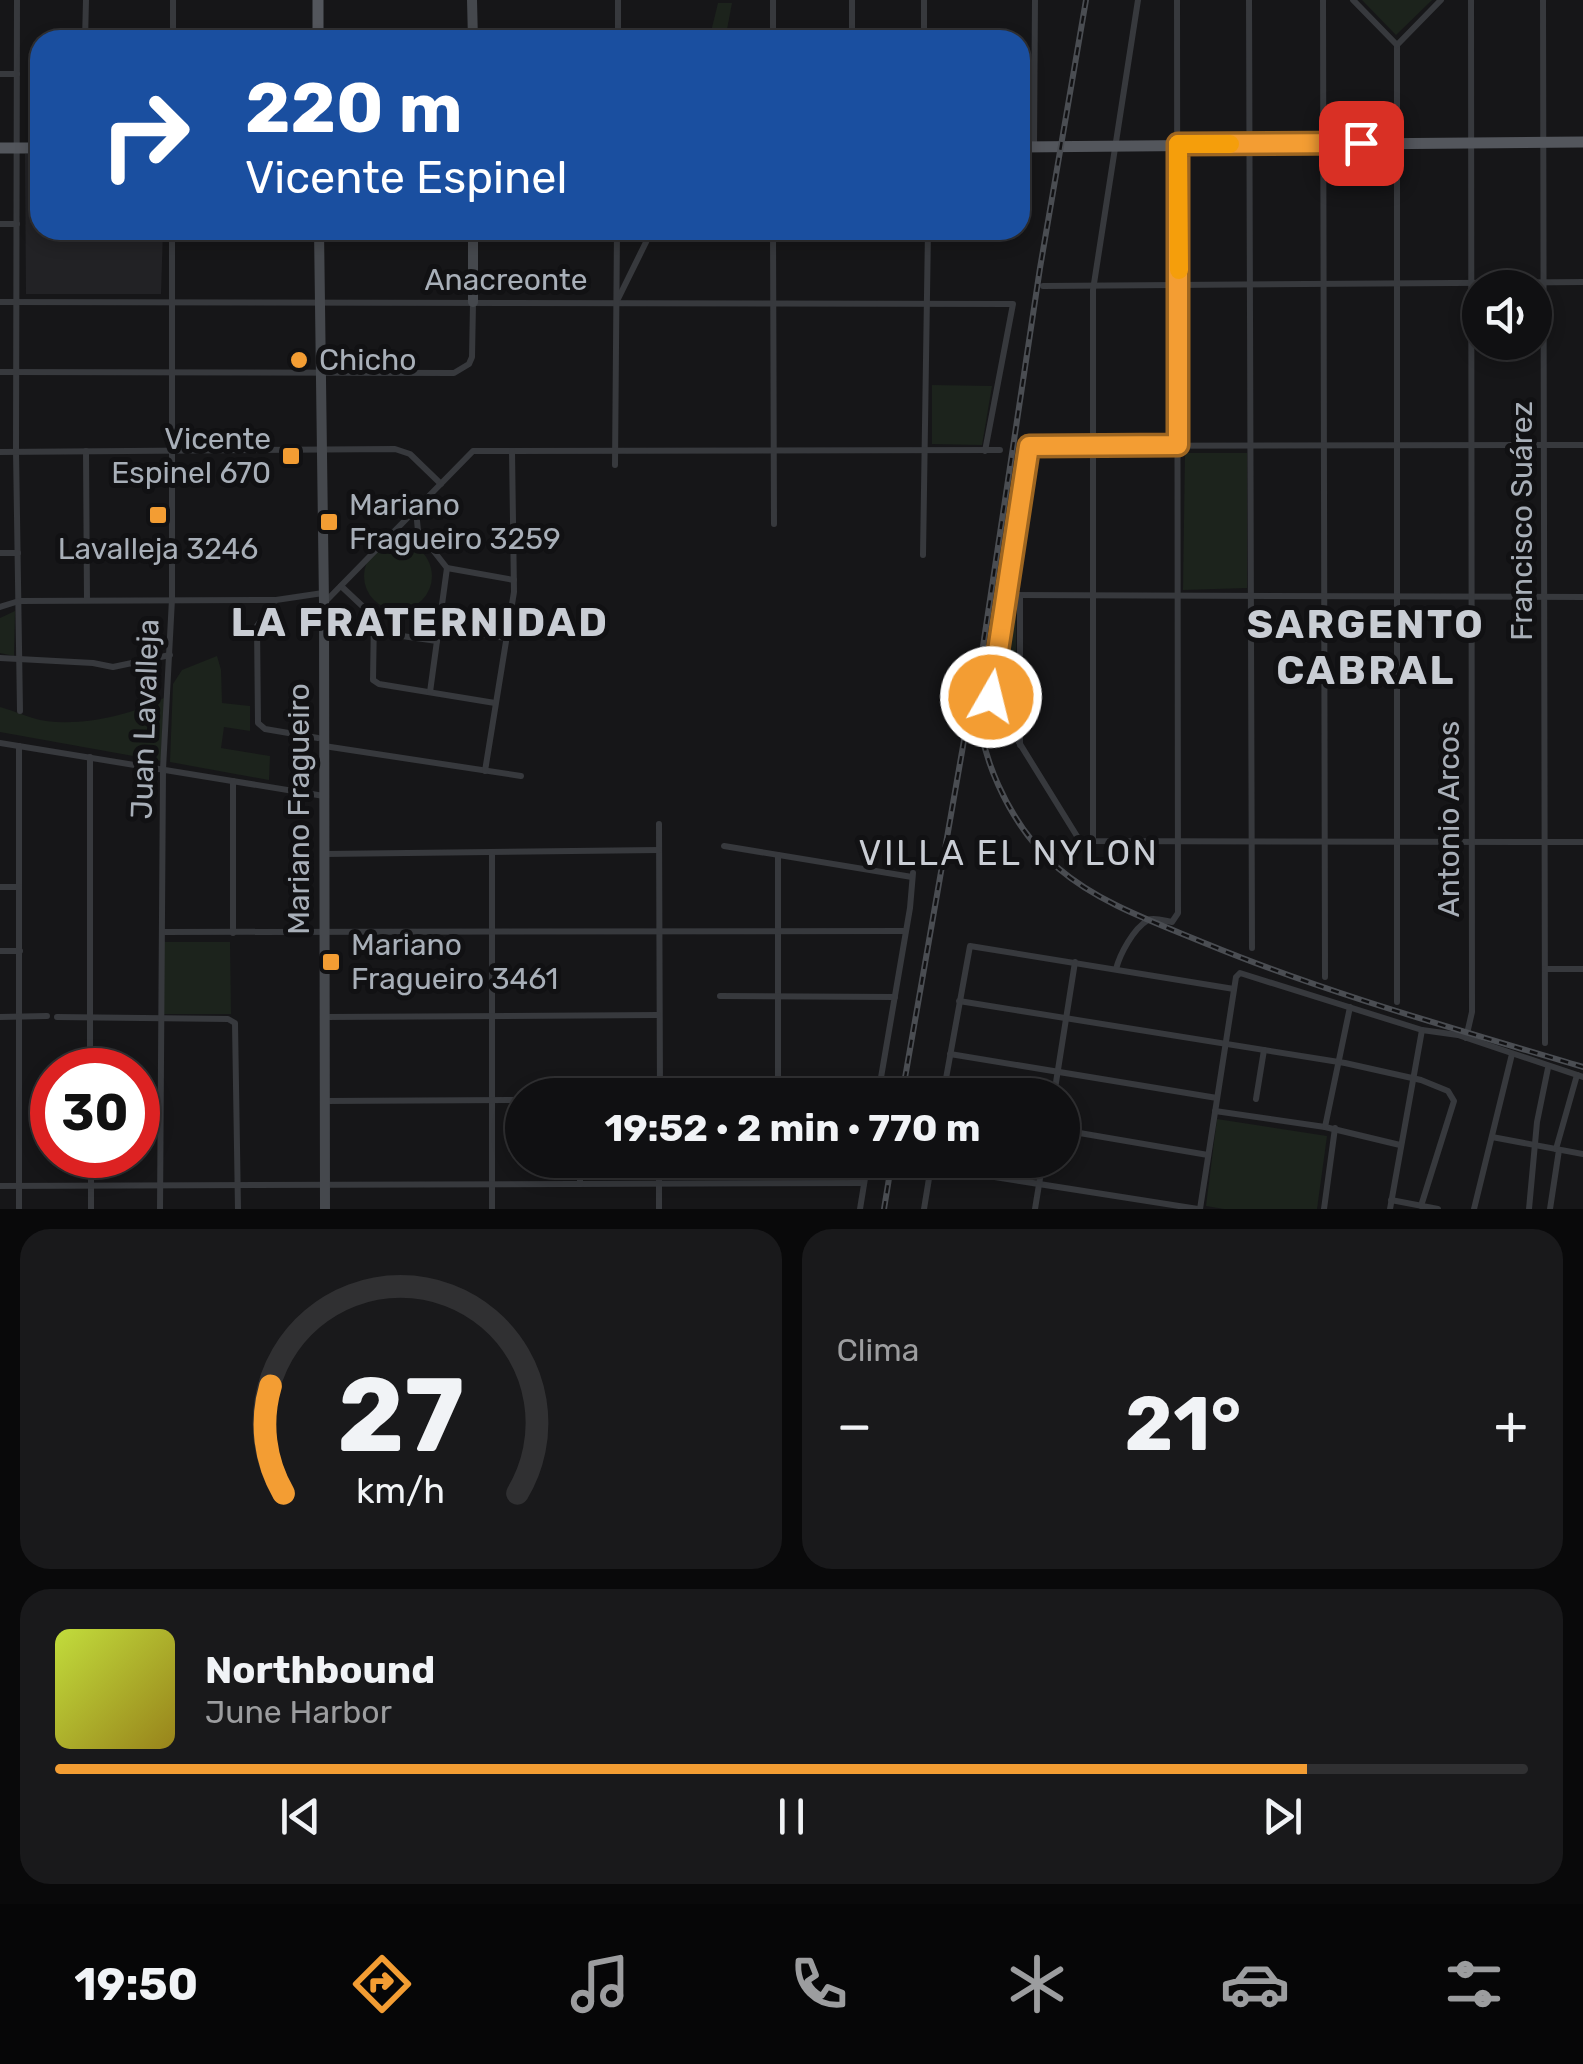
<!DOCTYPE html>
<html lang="es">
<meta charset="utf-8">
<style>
body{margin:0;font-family:Rubik,sans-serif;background:#19191b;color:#f1f3f6;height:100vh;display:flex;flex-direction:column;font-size:38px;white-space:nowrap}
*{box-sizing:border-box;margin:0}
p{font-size:32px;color:#9c9d9f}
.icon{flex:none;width:55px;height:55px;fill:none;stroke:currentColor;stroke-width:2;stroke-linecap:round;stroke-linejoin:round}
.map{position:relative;height:1209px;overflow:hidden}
.details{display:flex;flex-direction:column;gap:20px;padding:20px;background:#09090a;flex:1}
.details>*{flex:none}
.guide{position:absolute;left:30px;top:30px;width:1000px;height:210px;border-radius:30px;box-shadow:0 5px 15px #0003,0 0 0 2px #303032;background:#1a4fa0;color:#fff;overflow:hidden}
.fabs{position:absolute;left:1462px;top:270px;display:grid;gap:20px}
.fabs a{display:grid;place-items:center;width:90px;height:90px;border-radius:50%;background:#101012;box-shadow:0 5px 15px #0003,0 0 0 2px #303032;font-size:50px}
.speed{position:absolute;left:30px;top:1048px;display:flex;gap:20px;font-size:50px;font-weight:700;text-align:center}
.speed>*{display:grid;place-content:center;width:130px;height:130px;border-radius:50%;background:#101012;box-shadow:0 5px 15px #0003,0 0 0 2px #303032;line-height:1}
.speed .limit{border:15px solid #d22;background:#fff;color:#111}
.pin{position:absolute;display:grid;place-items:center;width:85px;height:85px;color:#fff;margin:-42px;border-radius:20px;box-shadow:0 5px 15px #0006}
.me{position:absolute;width:110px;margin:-55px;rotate:8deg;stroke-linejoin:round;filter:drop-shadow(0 0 8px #0008)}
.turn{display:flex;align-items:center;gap:35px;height:210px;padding:0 50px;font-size:45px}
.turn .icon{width:130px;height:130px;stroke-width:2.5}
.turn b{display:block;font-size:70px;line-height:85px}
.big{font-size:75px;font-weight:700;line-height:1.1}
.details .tile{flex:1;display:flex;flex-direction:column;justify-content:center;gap:15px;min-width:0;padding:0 35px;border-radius:30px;background:#19191b}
.details .dial{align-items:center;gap:0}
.dial svg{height:260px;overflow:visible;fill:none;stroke:#303032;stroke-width:7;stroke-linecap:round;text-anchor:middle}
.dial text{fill:#f1f3f6;stroke:none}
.song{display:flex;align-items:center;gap:30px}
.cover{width:120px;height:120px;border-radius:15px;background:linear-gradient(135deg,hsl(70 70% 55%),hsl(50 70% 35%))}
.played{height:10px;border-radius:5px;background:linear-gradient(90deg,#f39d33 85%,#303032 85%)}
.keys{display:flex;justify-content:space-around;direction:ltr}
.heat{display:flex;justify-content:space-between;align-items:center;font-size:55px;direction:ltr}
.details .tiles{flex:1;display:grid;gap:20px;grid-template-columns:1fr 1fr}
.tile:last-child{grid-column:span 2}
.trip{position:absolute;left:505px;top:1078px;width:575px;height:100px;border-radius:50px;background:#101012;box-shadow:0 5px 15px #0003,0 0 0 2px #303032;font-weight:700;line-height:100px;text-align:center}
.tab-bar{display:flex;height:160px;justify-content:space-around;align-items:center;background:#060607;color:#9c9d9f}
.tab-bar .icon{width:70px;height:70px}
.tab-bar .active{color:#f39d33}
.tab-bar b{font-size:45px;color:#f1f3f6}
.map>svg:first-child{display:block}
.built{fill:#222225}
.green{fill:#1c231c}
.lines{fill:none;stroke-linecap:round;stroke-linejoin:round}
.street{stroke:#37393d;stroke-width:6}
.secondary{stroke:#45484d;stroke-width:10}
.primary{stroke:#53565c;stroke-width:11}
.rail-casing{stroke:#4a4d52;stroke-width:6}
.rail{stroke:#111113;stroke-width:2.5;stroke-dasharray:8;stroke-linecap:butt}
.route-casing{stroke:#9e6621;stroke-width:25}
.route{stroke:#f39d33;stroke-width:18}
.slow{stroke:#f59e0b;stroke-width:18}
.poi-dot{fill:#f39d33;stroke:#111113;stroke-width:4}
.labels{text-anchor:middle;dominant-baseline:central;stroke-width:10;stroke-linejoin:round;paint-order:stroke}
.street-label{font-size:30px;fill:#a8afb8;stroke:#111113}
.poi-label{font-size:30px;fill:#a8afb8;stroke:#111113;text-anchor:start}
.quarter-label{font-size:35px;letter-spacing:2.5px;fill:#c9cdd4;stroke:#111113}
.district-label{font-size:40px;font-weight:bold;letter-spacing:2.5px;fill:#c9cdd4;stroke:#111113}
</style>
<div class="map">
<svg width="1583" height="1209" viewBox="0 0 1583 1209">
<rect width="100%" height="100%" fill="#161618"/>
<!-- built -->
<path class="built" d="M 25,154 L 40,154 L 40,230 L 163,230 L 161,294 L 26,294 Z"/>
<!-- green -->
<g class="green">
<path d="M 1362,0 L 1432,0 L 1396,35 Z"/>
<path d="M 718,3 L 732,3 L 725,40 L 709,40 Z"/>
<path d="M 932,385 L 992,386 L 982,445 L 932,444 Z"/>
<path d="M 1185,453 L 1247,453 L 1247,588 L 1183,590 Z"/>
<circle cx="398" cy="576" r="34"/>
<path d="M 1014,604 L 1016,608 L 1016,727 L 992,697 L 1009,605 Z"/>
<path d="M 15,611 L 14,656 L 0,653 L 0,618 Z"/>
<path d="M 217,656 L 221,670 L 222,703 L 250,706 L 250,731 L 224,727 L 221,748 L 270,756 L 269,780 L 170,762 L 173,684 L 182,670 Z"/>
<path d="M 164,698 L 161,761 L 0,732 L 0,707 C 15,711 31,719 46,721 C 84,726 131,715 164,698 Z"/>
<path d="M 163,942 L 230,942 L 231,1014 L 164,1014 Z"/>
<path d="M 1217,1119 L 1327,1136 L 1317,1209 L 1224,1209 L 1206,1206 Z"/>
<rect x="585" y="1160" width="66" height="19"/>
</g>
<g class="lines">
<!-- street -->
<g class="street">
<path d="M 17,0 L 16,451 L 20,711"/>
<path d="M 852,0 L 852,40"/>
<path d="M 1249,0 L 1252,948"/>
<path d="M 1323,0 L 1325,977"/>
<path d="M 1353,0 L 1397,45 L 1397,1002"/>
<path d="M 1543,0 L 1545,1043"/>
<path d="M 85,40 L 86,0"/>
<path d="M 173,40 L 173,0"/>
<path d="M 618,40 L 618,0"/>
<path d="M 773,40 L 773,0"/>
<path d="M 924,40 L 924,0"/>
<path d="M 1397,45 L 1441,0"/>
<path d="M 0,74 L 17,74"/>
<path d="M 1034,146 L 1035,0"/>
<path d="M 0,224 L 17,224"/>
<path d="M 773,230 L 774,524"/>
<path d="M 1043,286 L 1583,282"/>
<path d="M 617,301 L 652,230"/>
<path d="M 0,302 L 1013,304 L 985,451"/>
<path d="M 0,372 L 454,373 L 469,364 L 472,357 L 473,303"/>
<path d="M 1583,445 L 1029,446 L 991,697 L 1080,841 L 1583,842"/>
<path d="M 86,451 L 87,600"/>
<path d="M 0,452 L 395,449 L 410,454 L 441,484"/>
<path d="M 615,465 L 617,230"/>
<path d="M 416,510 L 418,531 L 447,568 L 514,580"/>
<path d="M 390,535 L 401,533 L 422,539"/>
<path d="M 0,553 L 18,553"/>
<path d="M 923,555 L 928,230"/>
<path d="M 341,586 L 374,617 L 373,680 L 379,684 L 495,703"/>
<path d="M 1006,595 L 1583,597"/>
<path d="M 1020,597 L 1020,745"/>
<path d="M 275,601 L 257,626 L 258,723 L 265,729 L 318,738"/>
<path d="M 325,602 L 473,451 L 1000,450"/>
<path d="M 0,607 L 19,601 L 276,600 L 323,593"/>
<path d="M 439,627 L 506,638"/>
<path d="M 374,632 L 437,641"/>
<path d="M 0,658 L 93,663 L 113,667 L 170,655"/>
<path d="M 430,692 L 447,568"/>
<path d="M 0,743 L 324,796"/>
<path d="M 19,746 L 19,1209"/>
<path d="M 324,746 L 521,776"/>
<path d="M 485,771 L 514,592 L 512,451"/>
<path d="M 233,781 L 233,933"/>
<path d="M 659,824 L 660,1095"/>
<path d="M 1093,842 L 1093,290 L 1138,0"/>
<path d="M 724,846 L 912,877"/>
<path d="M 492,852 L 492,1209"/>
<path d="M 325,854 L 659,850"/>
<path d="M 778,855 L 778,1095"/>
<path d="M 0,887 L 19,887"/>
<path d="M 162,932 L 905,931"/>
<path d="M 0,951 L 20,951"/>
<path d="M 1116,969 C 1120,954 1133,929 1148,920 C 1154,917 1165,921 1172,922 L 1178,913 L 1177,0"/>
<path d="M 1545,969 L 1583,969"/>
<path d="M 720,996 L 895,997"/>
<path d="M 959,1001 L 1345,1063 L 1421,1080 L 1448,1091 L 1454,1101 L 1421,1206"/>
<path d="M 0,1017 L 47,1016"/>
<path d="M 57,1017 L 228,1019 L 235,1023 L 238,1209"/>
<path d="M 325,1017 L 658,1015"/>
<path d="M 1466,1038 L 1472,1012 L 1471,0"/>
<path d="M 950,1054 L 1217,1098"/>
<path d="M 90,1070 L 90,757"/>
<path d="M 878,1095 L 910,908 L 913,873"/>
<path d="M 943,1095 L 970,946 L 1234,989"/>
<path d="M 1054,1095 L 1075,962"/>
<path d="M 1256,1099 L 1264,1050"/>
<path d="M 325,1101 L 522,1100"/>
<path d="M 1215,1111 L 1325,1127 L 1400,1145"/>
<path d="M 1325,1127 L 1350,1007"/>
<path d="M 1062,1130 L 1208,1155"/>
<path d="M 1492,1137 L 1583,1154"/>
<path d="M 1556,1149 L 1577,1075"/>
<path d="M 91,1155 L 91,1209"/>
<path d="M 580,1160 L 580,1184"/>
<path d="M 931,1167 L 1198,1209"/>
<path d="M 0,1186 L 864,1183"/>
<path d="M 1391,1200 L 1438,1209"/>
<path d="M 160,1209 L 163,769 L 172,599 L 172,230"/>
<path d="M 659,1209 L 659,1160"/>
<path d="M 860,1209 L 868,1160"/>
<path d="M 924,1209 L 932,1160"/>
<path d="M 1035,1209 L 1043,1160"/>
<path d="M 1200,1209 L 1236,977 L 1240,973 L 1422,1030 L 1458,1035 L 1583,1077"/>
<path d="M 1324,1209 L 1335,1128"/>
<path d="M 1390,1209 L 1422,1030"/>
<path d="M 1474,1209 L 1512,1054"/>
<path d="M 1529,1209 L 1537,1122 L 1548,1068"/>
<path d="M 1550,1209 L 1559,1150"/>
</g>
<!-- secondary -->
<g class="secondary">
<path d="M 472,0 L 473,40"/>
<path d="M 319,230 L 324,603 L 325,1209"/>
<path d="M 473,230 L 473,302"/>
</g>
<!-- primary -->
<g class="primary">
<path d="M 318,0 L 318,40"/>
<path d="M 1020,147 L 1583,142"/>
<path d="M 0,148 L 40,148"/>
</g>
<defs>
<g id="rail">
<path d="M 1086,0 L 1040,268 L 977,686 C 975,751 1009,825 1058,868 C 1100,904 1157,923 1207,944 C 1329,994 1456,1029 1583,1067"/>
<path d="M 902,1095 L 970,706"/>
<path d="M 884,1209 L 892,1160"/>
</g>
</defs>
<!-- rail casing -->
<use href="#rail" class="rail-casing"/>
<!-- rail -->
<use href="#rail" class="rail"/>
</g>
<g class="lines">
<defs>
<path id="route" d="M 991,697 L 1029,446 L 1178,445 L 1178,144 L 1361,143"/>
</defs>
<!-- route casing -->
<use href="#route" class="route-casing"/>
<!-- route -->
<use href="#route" class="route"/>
<!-- slow -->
<path class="slow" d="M 1179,270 L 1178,144 L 1230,144"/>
</g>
<!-- markers -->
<g class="poi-dot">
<circle cx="299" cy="360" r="10"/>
<rect x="281" y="446" width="20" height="20" rx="5"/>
<rect x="148" y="505" width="20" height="20" rx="5"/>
<rect x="319" y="512" width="20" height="20" rx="5"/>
<rect x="321" y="952" width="20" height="20" rx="5"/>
</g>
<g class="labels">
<!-- street labels -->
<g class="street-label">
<text x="506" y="280">Anacreonte</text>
<text transform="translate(1522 521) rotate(-90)">Francisco Suárez</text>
<text transform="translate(145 719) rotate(-88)">Juan Lavalleja</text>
<text transform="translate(299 809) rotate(-90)">Mariano Fragueiro</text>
<text transform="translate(1449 819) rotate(-90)">Antonio Arcos</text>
</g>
<!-- poi labels -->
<g class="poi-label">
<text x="319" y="360">Chicho</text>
<text x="271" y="439" text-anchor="end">Vicente<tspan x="271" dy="34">Espinel 670</tspan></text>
<text x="349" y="505">Mariano<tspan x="349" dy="34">Fragueiro 3259</tspan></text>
<text x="158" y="549" text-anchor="middle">Lavalleja 3246</text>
<text x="351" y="945">Mariano<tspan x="351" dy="34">Fragueiro 3461</tspan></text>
</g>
<!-- quarter labels -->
<g class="quarter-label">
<text x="1009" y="853">VILLA EL NYLON</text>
</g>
<!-- district labels -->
<g class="district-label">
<text x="420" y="622">LA FRATERNIDAD</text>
<text x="1366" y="624">SARGENTO<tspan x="1366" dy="46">CABRAL</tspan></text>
</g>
</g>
</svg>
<div class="fabs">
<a><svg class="icon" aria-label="sound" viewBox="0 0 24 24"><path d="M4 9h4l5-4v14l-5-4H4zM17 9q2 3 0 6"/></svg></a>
</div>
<div class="speed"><div class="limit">30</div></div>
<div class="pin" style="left:1361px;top:143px;background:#d93025"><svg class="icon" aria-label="arrive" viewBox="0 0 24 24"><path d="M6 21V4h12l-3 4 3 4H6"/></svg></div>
<svg class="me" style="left:991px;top:697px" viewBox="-20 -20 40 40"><circle r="17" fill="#f39d33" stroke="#fff" stroke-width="3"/><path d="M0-11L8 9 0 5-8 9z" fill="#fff"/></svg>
<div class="trip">19:52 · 2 min · 770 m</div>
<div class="guide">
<div class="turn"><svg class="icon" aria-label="right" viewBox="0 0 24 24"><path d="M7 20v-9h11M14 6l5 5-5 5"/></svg><div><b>220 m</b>Vicente Espinel</div></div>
</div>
</div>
<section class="details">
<div class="tiles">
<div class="tile dial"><svg viewBox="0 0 100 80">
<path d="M14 69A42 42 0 1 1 86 69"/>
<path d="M14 69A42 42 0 0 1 10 36" stroke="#f39d33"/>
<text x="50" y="56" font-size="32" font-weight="700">27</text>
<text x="50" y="72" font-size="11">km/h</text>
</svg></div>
<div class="tile"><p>Clima</p>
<div class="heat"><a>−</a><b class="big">21°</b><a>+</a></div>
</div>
<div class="tile">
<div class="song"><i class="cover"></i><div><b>Northbound</b><p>June Harbor</p></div></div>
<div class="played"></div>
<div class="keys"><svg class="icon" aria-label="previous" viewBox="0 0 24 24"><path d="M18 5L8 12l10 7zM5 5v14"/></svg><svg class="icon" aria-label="pause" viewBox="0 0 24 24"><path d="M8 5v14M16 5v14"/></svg><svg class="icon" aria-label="next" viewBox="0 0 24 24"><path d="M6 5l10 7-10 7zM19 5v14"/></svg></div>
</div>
</div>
</section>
<nav class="tab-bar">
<b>19:50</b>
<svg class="icon active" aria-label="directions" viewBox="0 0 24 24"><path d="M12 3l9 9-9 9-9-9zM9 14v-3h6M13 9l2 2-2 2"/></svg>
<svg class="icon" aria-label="music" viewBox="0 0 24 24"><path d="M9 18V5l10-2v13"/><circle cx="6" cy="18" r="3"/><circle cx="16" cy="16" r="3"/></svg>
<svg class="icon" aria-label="phone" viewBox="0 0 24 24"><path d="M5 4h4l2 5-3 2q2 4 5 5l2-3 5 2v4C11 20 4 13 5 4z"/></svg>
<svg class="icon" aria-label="climate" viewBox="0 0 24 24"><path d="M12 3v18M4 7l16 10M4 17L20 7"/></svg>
<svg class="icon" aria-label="car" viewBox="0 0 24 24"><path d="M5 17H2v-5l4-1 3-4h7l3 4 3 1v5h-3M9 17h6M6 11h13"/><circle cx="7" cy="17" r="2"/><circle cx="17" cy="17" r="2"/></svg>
<svg class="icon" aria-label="filters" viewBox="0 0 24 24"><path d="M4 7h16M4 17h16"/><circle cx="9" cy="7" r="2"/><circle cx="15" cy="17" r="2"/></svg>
</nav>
